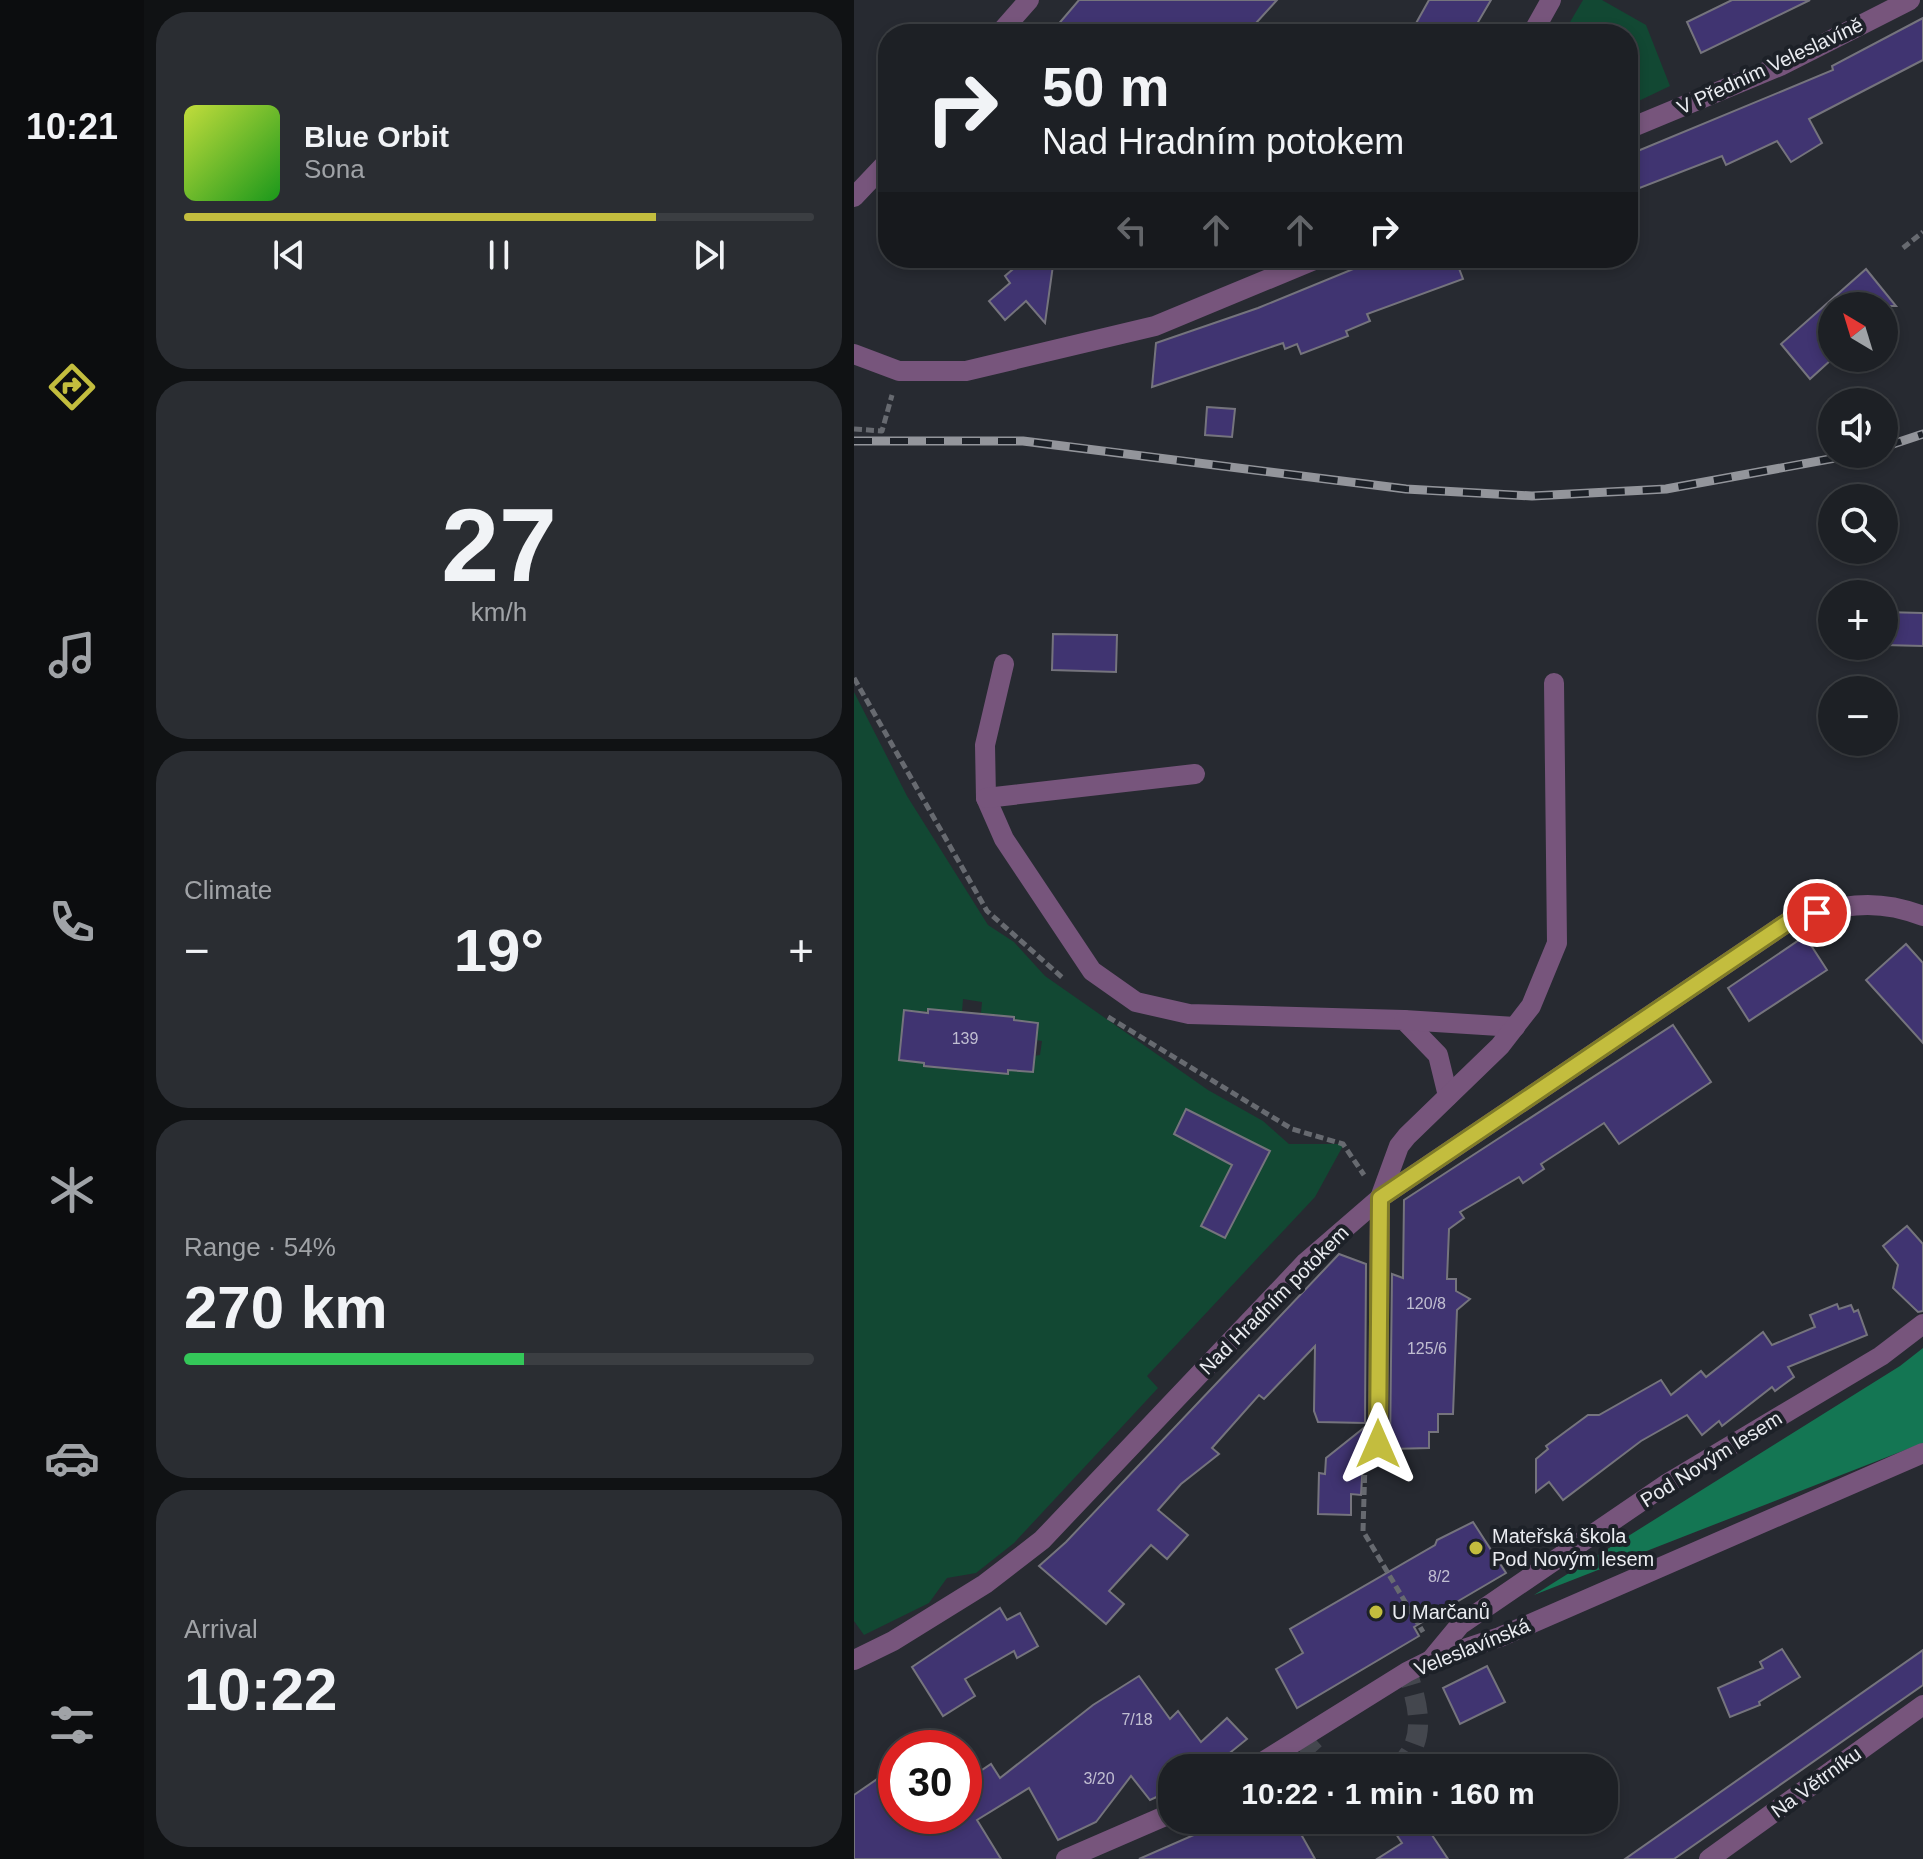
<!DOCTYPE html>
<meta charset="utf-8">
<style>
body{margin:0;font-family:Helvetica,sans-serif;background:#2a2d32;color:#f1f3f6;height:100vh;display:flex;flex-direction:column;font-size:30px;white-space:nowrap}
*{box-sizing:border-box;margin:0}
p{font-size:26px;color:#a0a3a7}
.icon{flex:none;width:44px;height:44px;fill:none;stroke:currentColor;stroke-width:2;stroke-linecap:round;stroke-linejoin:round}
.map{position:relative;flex:1;overflow:hidden}
.sheet{display:flex;flex-direction:column;gap:12px;padding:12px;background:#101214;width:710px}
.sheet>*{flex:none}
.top-card{position:absolute;left:24px;top:24px;width:760px;height:244px;border-radius:32px;box-shadow:0 4px 12px #0003,0 0 0 2px #3b3e42;background:#1d2025;color:#f1f3f6;overflow:hidden}
.needle{width:52px;rotate:322deg}
.controls{position:absolute;left:964px;top:292px;display:grid;gap:16px}
.controls a{display:grid;place-items:center;width:80px;height:80px;border-radius:50%;background:#1d2025;box-shadow:0 4px 12px #0003,0 0 0 2px #3b3e42;font-size:40px}
.speed{position:absolute;left:24px;top:1730px;display:flex;gap:16px;font-size:40px;font-weight:700;text-align:center}
.speed>*{display:grid;place-content:center;width:104px;height:104px;border-radius:50%;background:#1d2025;box-shadow:0 4px 12px #0003,0 0 0 2px #3b3e42;line-height:1}
.speed .limit{border:12px solid #d22;background:#fff;color:#111}
.pin{position:absolute;display:grid;place-items:center;width:68px;height:68px;color:#fff;margin:-34px;border:4px solid #fff;border-radius:50%;box-shadow:0 2px 8px #0007}
.me{position:absolute;width:88px;margin:-44px;rotate:0deg;stroke-linejoin:round;filter:drop-shadow(0 0 6px #0008)}
.turn{display:flex;align-items:center;gap:28px;height:168px;padding:0 32px;font-size:36px}
.turn .icon{width:104px;height:104px;stroke-width:2.5}
.turn b{display:block;font-size:56px;line-height:68px}
.lanes{display:flex;align-items:center;height:76px;padding:0 32px;background:#0003;justify-content:center;gap:40px;direction:ltr}
.lanes .off{opacity:.35}
.big{font-size:60px;font-weight:600;line-height:1.1}
.sheet .widget{flex:1;display:flex;flex-direction:column;justify-content:center;gap:12px;min-width:0;padding:0 28px;border-radius:32px;background:#2a2d32}
.sheet .dial{align-items:center;gap:0}
.dial b{font-size:104px;line-height:1}
.song{display:flex;align-items:center;gap:24px}
.cover{width:96px;height:96px;border-radius:12px;background:linear-gradient(135deg,hsl(70 70% 55%),hsl(120 70% 35%))}
.played{height:8px;border-radius:4px;background:linear-gradient(90deg,#c3bd3e 75%,#3b3e42 75%)}
.keys{display:flex;justify-content:space-around;direction:ltr}
.heat{display:flex;justify-content:space-between;align-items:center;font-size:44px;direction:ltr}
.charge{height:12px;border-radius:6px;background:linear-gradient(90deg,#34c759 54%,#3b3e42 0)}
.trip{position:absolute;left:304px;top:1754px;width:460px;height:80px;border-radius:32px;background:#1d2025;box-shadow:0 4px 12px #0003,0 0 0 2px #3b3e42;font-weight:600;line-height:80px;text-align:center}
main{display:flex;flex:1;min-height:0}
.menu{display:flex;flex-direction:column;width:144px;justify-content:space-around;align-items:center;background:#0c0d0f;color:#a0a3a7}
.menu .icon{width:56px;height:56px}
.menu .active{color:#c3bd3e}
.menu b{font-size:36px;color:#f1f3f6}
.map>svg:first-child{display:block}
.green{fill:#124833;fill-rule:evenodd}
.forest{fill:#147653}
.building{fill:#403471;stroke:#75747d;stroke-width:2}
.lines{fill:none;stroke-linecap:round;stroke-linejoin:round}
.minor-tunnel{stroke:#44474e;stroke-width:20;stroke-dasharray:20 10;stroke-linecap:butt}
.path{stroke:#676a70;stroke-width:5;stroke-dasharray:8 4;stroke-linecap:butt}
.minor{stroke:#77557c;stroke-width:20}
.rail-casing{stroke:#93959b;stroke-width:9}
.rail{stroke:#1d2128;stroke-width:6;stroke-dasharray:18;stroke-linecap:butt}
.route-casing{stroke:#7f7b28;stroke-width:20}
.route{stroke:#c3bd3e;stroke-width:14}
.poi-dot{fill:#c3bd3e;stroke:#1d2128;stroke-width:3}
.labels{text-anchor:middle;dominant-baseline:central;stroke-width:8;stroke-linejoin:round;paint-order:stroke}
.number-label{font-size:16px;fill:#c0bed1}
.street-label{font-size:20px;fill:#eaecf1;stroke:#1d2128}
.poi-label{font-size:20px;fill:#eaecf1;stroke:#1d2128;text-anchor:start}
</style>
<main>
<nav class="menu">
<b>10:21</b>
<svg class="icon active" aria-label="directions" viewBox="0 0 24 24"><path d="M12 3l9 9-9 9-9-9zM9 14v-3h6M13 9l2 2-2 2"/></svg>
<svg class="icon" aria-label="music" viewBox="0 0 24 24"><path d="M9 18V5l10-2v13"/><circle cx="6" cy="18" r="3"/><circle cx="16" cy="16" r="3"/></svg>
<svg class="icon" aria-label="phone" viewBox="0 0 24 24"><path d="M5 4h4l2 5-3 2q2 4 5 5l2-3 5 2v4C11 20 4 13 5 4z"/></svg>
<svg class="icon" aria-label="climate" viewBox="0 0 24 24"><path d="M12 3v18M4 7l16 10M4 17L20 7"/></svg>
<svg class="icon" aria-label="car" viewBox="0 0 24 24"><path d="M5 17H2v-5l4-1 3-4h7l3 4 3 1v5h-3M9 17h6M6 11h13"/><circle cx="7" cy="17" r="2"/><circle cx="17" cy="17" r="2"/></svg>
<svg class="icon" aria-label="filters" viewBox="0 0 24 24"><path d="M4 7h16M4 17h16"/><circle cx="9" cy="7" r="2"/><circle cx="15" cy="17" r="2"/></svg>
</nav>
<section class="sheet">
<div class="widget">
<div class="song"><i class="cover"></i><div><b>Blue Orbit</b><p>Sona</p></div></div>
<div class="played"></div>
<div class="keys"><svg class="icon" aria-label="previous" viewBox="0 0 24 24"><path d="M18 5L8 12l10 7zM5 5v14"/></svg><svg class="icon" aria-label="pause" viewBox="0 0 24 24"><path d="M8 5v14M16 5v14"/></svg><svg class="icon" aria-label="next" viewBox="0 0 24 24"><path d="M6 5l10 7-10 7zM19 5v14"/></svg></div>
</div>
<div class="widget dial"><b>27</b><p>km/h</p></div>
<div class="widget"><p>Climate</p>
<div class="heat"><a>−</a><b class="big">19°</b><a>+</a></div>
</div>
<div class="widget"><p>Range · 54%</p><b class="big">270 km</b><div class="charge"></div></div>
<div class="widget"><p>Arrival</p><b class="big">10:22</b></div>
</section>
<div class="map">
<svg width="1069" height="1859" viewBox="0 0 1069 1859">
<rect width="100%" height="100%" fill="#272a31"/>
<!-- green -->
<g class="green">
<path d="M 729,0 L 748,0 L 792,25 L 816,86 L 774,106 L 774,34 L 709,34 Z"/>
<path d="M 0,692 L 53,796 L 134,925 L 160,942 L 191,976 L 354,1090 L 409,1121 L 435,1144 L 490,1144 L 461,1197 L 293,1376 L 304,1388 L 160,1543 L 122,1573 L 93,1578 L 75,1603 L 10,1635 L 0,1621 ZM 109,999 L 128,1002 L 127,1013 L 160,1017 L 182,1040 L 188,1041 L 186,1055 L 180,1056 L 179,1069 L 154,1070 L 153,1074 L 70,1067 L 54,1011 L 108,1012 ZM 332,1109 L 415,1151 L 371,1238 L 347,1226 L 378,1165 L 320,1134 Z"/>
</g>
<!-- forest -->
<path class="forest" d="M 1069,1348 L 1069,1443 L 680,1595 L 1046,1366 Z"/>
<!-- building -->
<g class="building">
<path d="M 225,0 L 423,0 L 392,34 L 196,34 Z"/>
<path d="M 575,0 L 637,0 L 617,34 L 556,34 Z"/>
<path d="M 878,0 L 956,0 L 847,53 L 833,22 Z"/>
<path d="M 1069,18 L 1069,60 L 955,119 L 968,143 L 937,162 L 923,141 L 872,165 L 868,156 L 783,189 L 774,167 L 774,155 L 979,70 L 978,66 Z"/>
<path d="M 172,258 L 200,258 L 191,323 L 172,301 L 151,320 L 135,301 L 156,283 L 151,276 Z"/>
<path d="M 526,258 L 601,258 L 609,279 L 513,314 L 516,321 L 492,331 L 494,336 L 447,354 L 443,344 L 431,349 L 429,343 L 298,387 L 302,343 L 404,308 Z"/>
<path d="M 1012,269 L 1042,306 L 978,306 L 978,359 L 956,379 L 927,344 Z"/>
<path d="M 353,407 L 381,409 L 378,437 L 351,435 Z"/>
<path d="M 1030,612 L 1069,613 L 1069,646 L 1030,645 Z"/>
<path d="M 199,634 L 263,635 L 262,672 L 198,670 Z"/>
<path d="M 951,936 L 973,970 L 895,1021 L 874,988 Z"/>
<path d="M 1052,944 L 1069,963 L 1069,1043 L 1012,980 Z"/>
<path d="M 74,1009 L 160,1017 L 160,1020 L 184,1023 L 179,1072 L 154,1070 L 154,1074 L 70,1066 L 70,1063 L 45,1060 L 50,1010 L 74,1013 Z"/>
<path d="M 819,1025 L 857,1082 L 765,1144 L 750,1123 L 687,1164 L 690,1169 L 669,1183 L 665,1177 L 606,1212 L 610,1218 L 595,1229 L 593,1279 L 602,1279 L 602,1291 L 616,1299 L 603,1310 L 599,1414 L 584,1414 L 584,1432 L 575,1432 L 575,1448 L 536,1449 L 538,1274 L 549,1278 L 550,1200 Z"/>
<path d="M 332,1109 L 416,1151 L 371,1238 L 347,1226 L 378,1165 L 320,1134 Z"/>
<path d="M 1053,1226 L 1069,1244 L 1069,1311 L 1064,1312 L 1039,1288 L 1044,1265 L 1029,1246 Z"/>
<path d="M 485,1254 L 512,1264 L 511,1423 L 464,1422 L 460,1411 L 461,1346 L 410,1399 L 405,1395 L 358,1448 L 365,1454 L 327,1484 L 304,1510 L 334,1535 L 313,1559 L 297,1545 L 255,1591 L 270,1604 L 252,1624 L 185,1566 L 212,1542 Z"/>
<path d="M 983,1304 L 985,1309 L 997,1305 L 1000,1312 L 1004,1310 L 1013,1335 L 934,1367 L 940,1377 L 921,1391 L 918,1387 L 868,1426 L 865,1421 L 848,1435 L 833,1415 L 787,1441 L 709,1500 L 695,1482 L 682,1492 L 682,1459 L 694,1449 L 692,1446 L 734,1415 L 745,1415 L 807,1380 L 817,1395 L 847,1371 L 852,1377 L 909,1332 L 918,1345 L 961,1327 L 956,1315 Z"/>
<path d="M 511,1427 L 507,1495 L 497,1494 L 497,1515 L 464,1514 L 465,1473 L 471,1474 L 472,1458 Z"/>
<path d="M 619,1522 L 652,1573 L 560,1627 L 565,1636 L 443,1708 L 422,1669 L 449,1653 L 436,1629 L 581,1545 L 583,1540 Z"/>
<path d="M 146,1608 L 153,1620 L 166,1613 L 184,1646 L 163,1658 L 160,1651 L 111,1679 L 121,1696 L 89,1716 L 58,1667 Z"/>
<path d="M 928,1649 L 946,1677 L 905,1702 L 906,1705 L 876,1717 L 864,1688 L 909,1668 L 906,1662 Z"/>
<path d="M 1069,1650 L 1069,1685 L 820,1859 L 771,1859 Z"/>
<path d="M 633,1666 L 651,1702 L 606,1724 L 589,1688 Z"/>
<path d="M 285,1676 L 316,1719 L 324,1711 L 347,1742 L 373,1718 L 393,1739 L 362,1764 L 366,1768 L 318,1768 L 318,1790 L 296,1800 L 277,1776 L 242,1822 L 204,1840 L 175,1788 L 123,1820 L 147,1859 L 0,1859 L 0,1795 L 42,1766 L 42,1816 L 110,1816 L 110,1782 L 137,1764 L 146,1778 L 239,1705 Z"/>
<path d="M 374,1820 L 439,1820 L 461,1859 L 285,1859 Z"/>
<path d="M 563,1820 L 568,1820 L 594,1859 L 523,1859 L 548,1843 L 542,1834 Z"/>
</g>
<g class="lines">
<!-- minor-tunnel -->
<g class="minor-tunnel">
<path d="M 447,1738 L 474,1768"/>
<path d="M 543,1768 C 574,1742 565,1706 553,1672"/>
</g>
<!-- path -->
<g class="path">
<path d="M 1049,248 L 1069,232"/>
<path d="M 0,429 L 28,431 L 38,395"/>
<path d="M 0,678 L 133,911 L 210,979"/>
<path d="M 254,1017 L 438,1129 L 489,1144 L 510,1175"/>
<path d="M 511,1463 L 509,1531 L 569,1632"/>
</g>
<!-- minor -->
<g class="minor">
<path d="M 145,34 L 175,0"/>
<path d="M 678,34 L 697,0"/>
<path d="M 774,129 L 926,66 L 1056,0"/>
<path d="M 0,197 L 34,161"/>
<path d="M 0,354 L 45,371 L 112,371 L 301,326 L 465,258"/>
<path d="M 150,664 L 131,745 L 132,798 L 150,839 L 238,971 L 282,1002 L 335,1014 L 550,1020 L 584,1055 L 594,1096"/>
<path d="M 132,798 L 341,774"/>
<path d="M 550,1020 L 661,1027"/>
<path d="M 524,1444 L 526,1198 L 545,1146 L 553,1136 L 646,1046 L 677,1006 L 703,943 L 700,683"/>
<path d="M 0,1660 L 39,1641 L 131,1584 L 188,1540 L 452,1262 L 526,1198 L 934,922 C 985,906 1018,896 1069,916"/>
<path d="M 577,1660 L 606,1625 L 814,1483 L 1027,1356 L 1069,1324"/>
<path d="M 399,1768 L 553,1672 L 577,1660 L 646,1637 L 1069,1453"/>
<path d="M 212,1859 L 318,1813"/>
<path d="M 855,1859 L 1069,1705"/>
</g>
<defs>
<g id="rail">
<path d="M 0,441 L 169,441 L 552,489 L 678,496 L 812,489 L 1003,454"/>
<path d="M 1030,447 L 1069,434"/>
</g>
</defs>
<!-- rail casing -->
<use href="#rail" class="rail-casing"/>
<!-- rail -->
<use href="#rail" class="rail"/>
</g>
<g class="lines">
<defs>
<path id="route" d="M 524,1444 L 526,1198 L 934,922 L 963,913"/>
</defs>
<!-- route casing -->
<use href="#route" class="route-casing"/>
<!-- route -->
<use href="#route" class="route"/>
</g>
<!-- markers -->
<g class="poi-dot">
<circle cx="622" cy="1548" r="8"/>
<circle cx="522" cy="1612" r="8"/>
</g>
<g class="labels">
<!-- number labels -->
<g class="number-label">
<text x="111" y="1038">139</text>
<text x="572" y="1303">120/8</text>
<text x="573" y="1348">125/6</text>
<text x="585" y="1576">8/2</text>
<text x="283" y="1719">7/18</text>
<text x="245" y="1778">3/20</text>
</g>
<!-- street labels -->
<g class="street-label">
<text transform="translate(916 66) rotate(-25)">V Předním Veleslavíně</text>
<text transform="translate(420 1300) rotate(-45)">Nad Hradním potokem</text>
<text transform="translate(857 1459) rotate(-32)">Pod Novým lesem</text>
<text transform="translate(618 1647) rotate(-22)">Veleslavínská</text>
<text transform="translate(962 1782) rotate(-36)">Na Větrníku</text>
</g>
<!-- poi labels -->
<g class="poi-label">
<text x="638" y="1536">Mateřská škola<tspan x="638" dy="23">Pod Novým lesem</tspan></text>
<text x="538" y="1612">U Marčanů</text>
</g>
</g>
</svg>
<div class="controls">
<a><svg class="needle" viewBox="-14 -14 28 28"><path d="M0-13l5 13h-10z" fill="#e53935"/><path d="M0 13l5-13h-10z" fill="#a0a3a7"/></svg></a>
<a><svg class="icon" aria-label="sound" viewBox="0 0 24 24"><path d="M4 9h4l5-4v14l-5-4H4zM17 9q2 3 0 6"/></svg></a>
<a><svg class="icon" aria-label="search" viewBox="0 0 24 24"><circle cx="10" cy="10" r="6"/><path d="M15 15l6 6"/></svg></a>
<a>+</a>
<a>−</a>
</div>
<div class="speed"><div class="limit">30</div></div>
<div class="pin" style="left:963px;top:913px;background:#d93025"><svg class="icon" aria-label="arrive" viewBox="0 0 24 24"><path d="M6 21V4h12l-3 4 3 4H6"/></svg></div>
<svg class="me" style="left:524px;top:1444px" viewBox="-20 -20 40 40"><path d="M0-17L14 15 0 8-14 15z" fill="#c3bd3e" stroke="#fff" stroke-width="4"/></svg>
<div class="trip">10:22 · 1 min · 160 m</div>
<div class="top-card">
<div class="turn"><svg class="icon" aria-label="right" viewBox="0 0 24 24"><path d="M7 20v-9h11M14 6l5 5-5 5"/></svg><div><b>50 m</b>Nad Hradním potokem</div></div>
<div class="lanes"><svg class="icon off" aria-label="left" viewBox="0 0 24 24"><path d="M17 20v-9H6M10 6l-5 5 5 5"/></svg><svg class="icon off" aria-label="ahead" viewBox="0 0 24 24"><path d="M12 20V5M6 11l6-6 6 6"/></svg><svg class="icon off" aria-label="ahead" viewBox="0 0 24 24"><path d="M12 20V5M6 11l6-6 6 6"/></svg><svg class="icon" aria-label="right" viewBox="0 0 24 24"><path d="M7 20v-9h11M14 6l5 5-5 5"/></svg></div>
</div>
</div>
</main>
